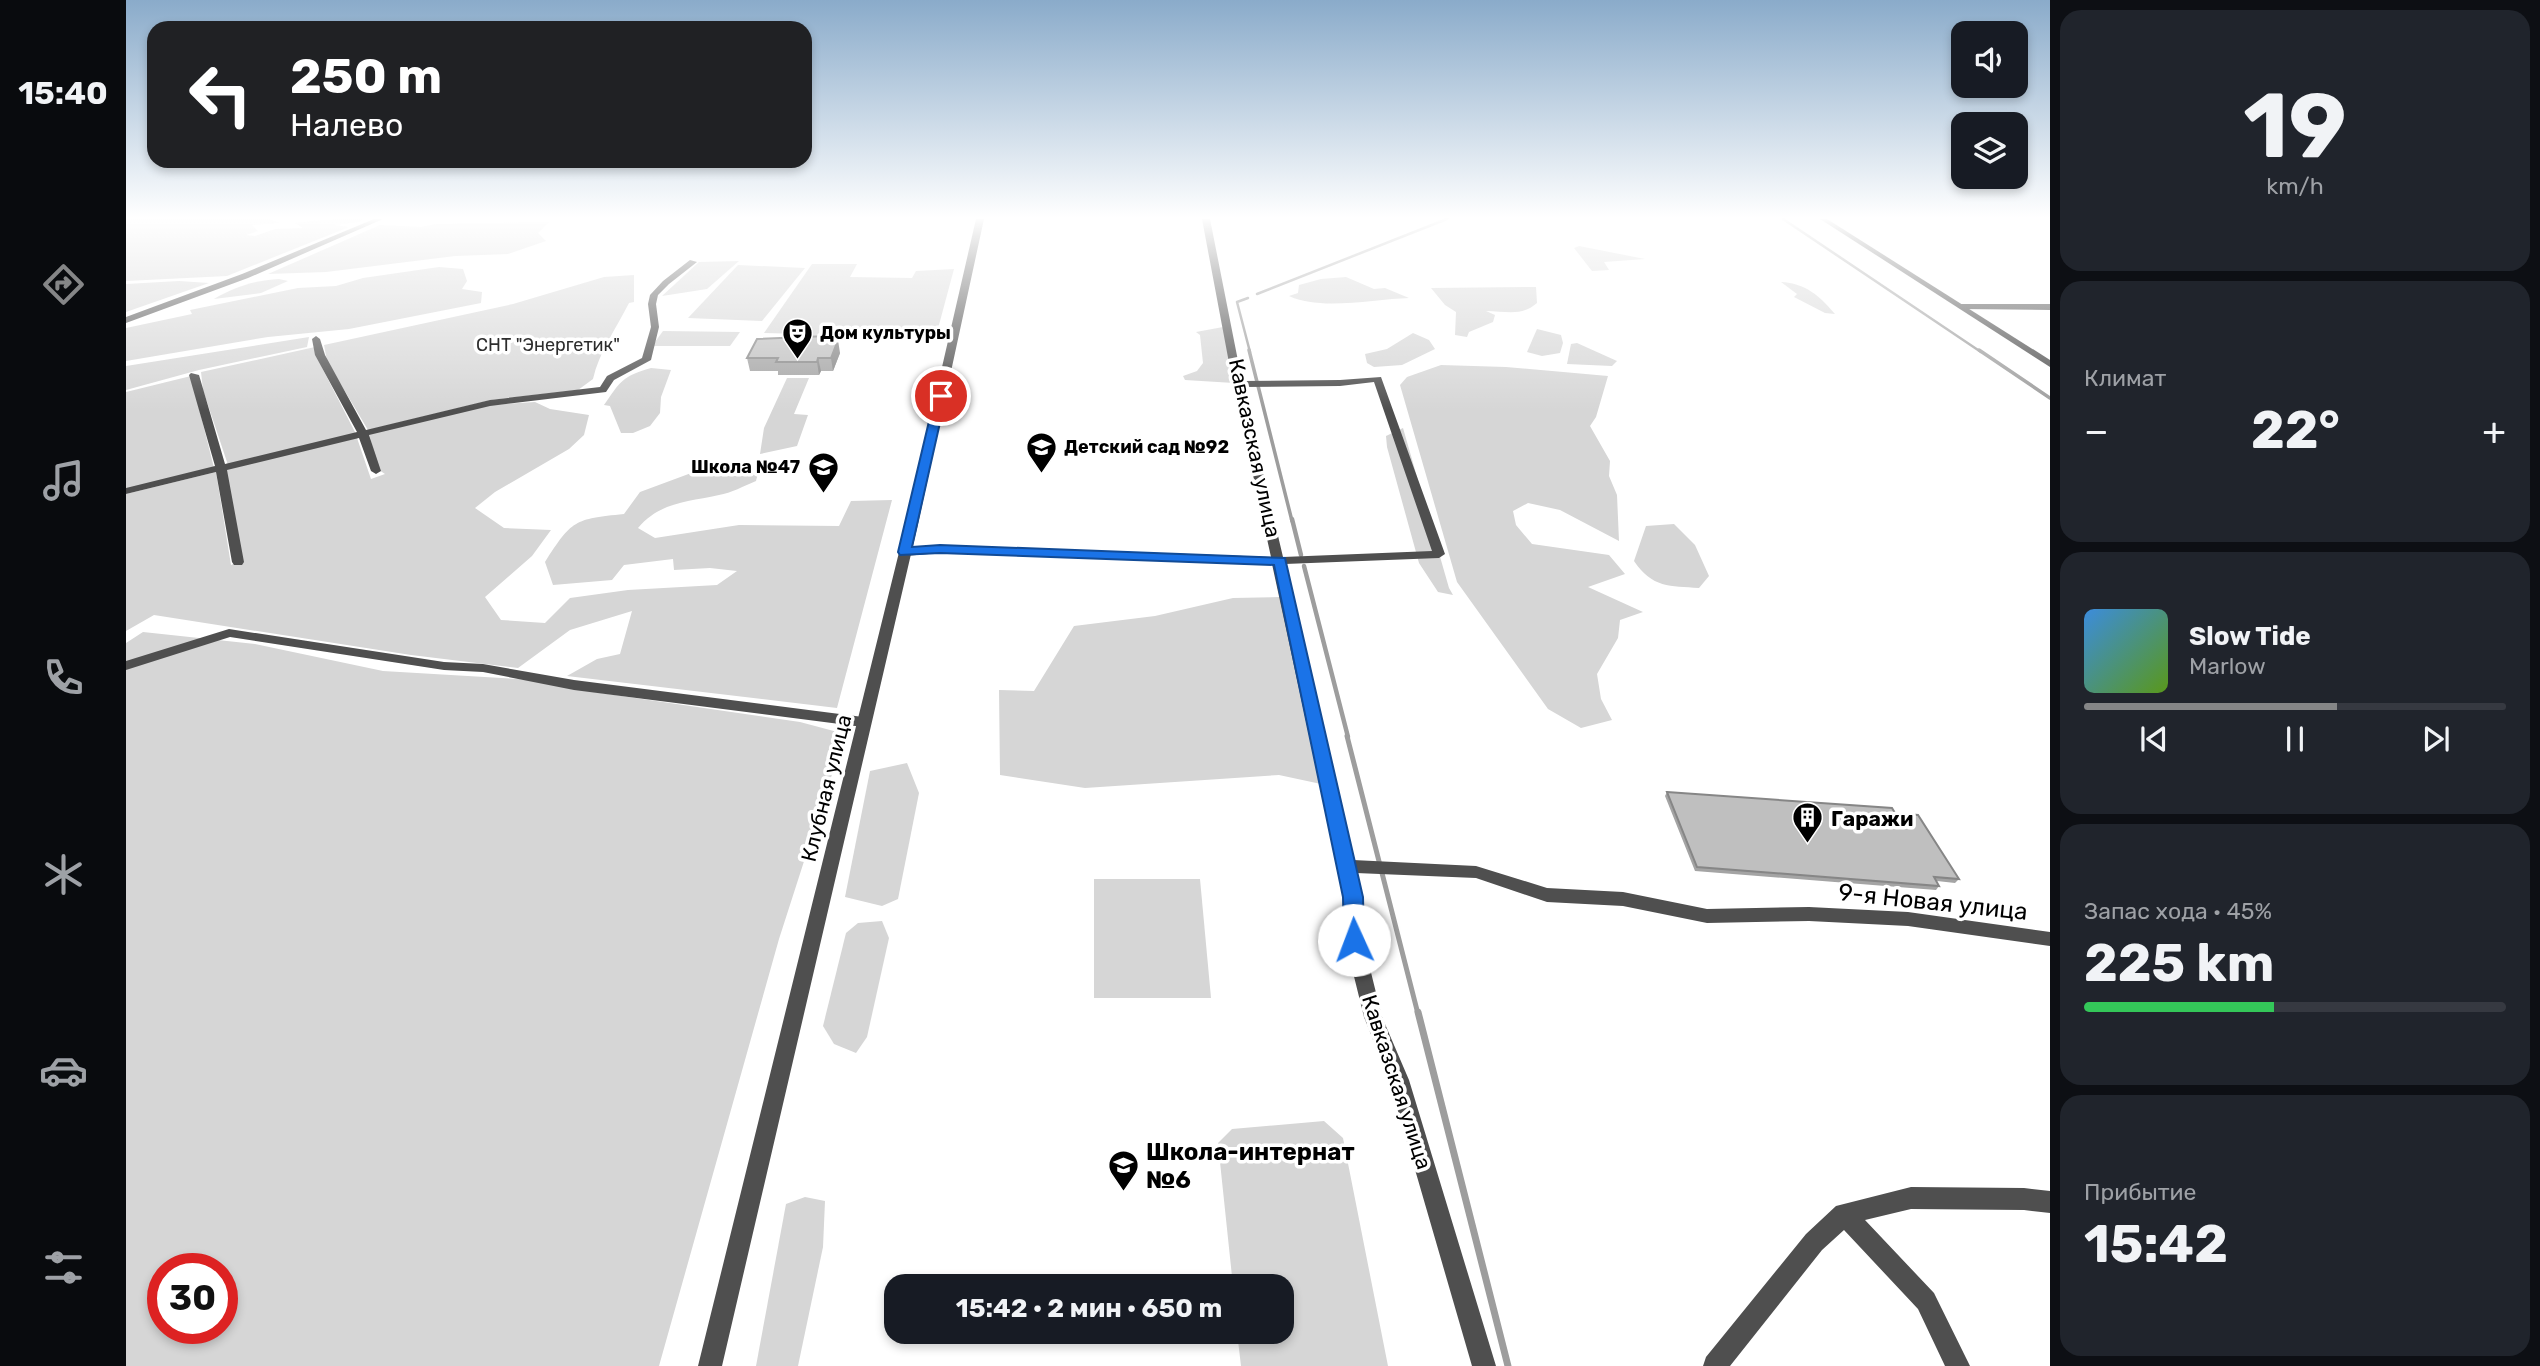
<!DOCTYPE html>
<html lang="ru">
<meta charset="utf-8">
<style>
body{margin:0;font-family:Rubik,sans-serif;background:#20242c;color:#f1f3f6;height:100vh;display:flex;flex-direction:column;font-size:26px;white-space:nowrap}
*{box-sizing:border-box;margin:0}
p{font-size:23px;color:#9ea1a6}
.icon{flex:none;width:38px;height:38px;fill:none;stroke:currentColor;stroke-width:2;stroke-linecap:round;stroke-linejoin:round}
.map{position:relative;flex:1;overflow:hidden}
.side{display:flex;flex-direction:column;gap:10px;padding:10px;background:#0d0f14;width:490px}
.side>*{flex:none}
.guide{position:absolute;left:21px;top:21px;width:665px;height:147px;border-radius:21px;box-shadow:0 4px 10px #0003;background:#202124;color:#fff;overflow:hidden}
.controls{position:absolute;left:1825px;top:21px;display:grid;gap:14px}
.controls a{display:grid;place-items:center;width:77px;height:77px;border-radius:14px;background:#171b24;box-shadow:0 4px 10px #0003;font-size:35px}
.speed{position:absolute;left:21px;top:1253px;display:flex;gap:14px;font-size:35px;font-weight:700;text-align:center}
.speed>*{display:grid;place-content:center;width:91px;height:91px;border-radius:50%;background:#171b24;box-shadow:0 4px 10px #0003;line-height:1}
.speed .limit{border:10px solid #d22;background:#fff;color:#111}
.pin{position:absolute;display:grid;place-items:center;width:60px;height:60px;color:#fff;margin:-30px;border:4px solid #fff;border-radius:50%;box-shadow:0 2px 7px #0007}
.me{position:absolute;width:77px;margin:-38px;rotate:358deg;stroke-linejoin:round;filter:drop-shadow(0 0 5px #0008)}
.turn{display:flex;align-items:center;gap:24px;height:147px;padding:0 28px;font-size:32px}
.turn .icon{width:91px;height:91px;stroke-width:2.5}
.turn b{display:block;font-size:49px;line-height:60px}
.big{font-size:52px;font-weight:700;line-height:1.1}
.side .tile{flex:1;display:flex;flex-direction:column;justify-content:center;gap:10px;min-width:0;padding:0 24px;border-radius:21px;background:#20242c}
.side .dial{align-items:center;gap:0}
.dial b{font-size:91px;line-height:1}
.song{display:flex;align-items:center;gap:21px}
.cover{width:84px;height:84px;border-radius:10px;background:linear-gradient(135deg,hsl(210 70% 55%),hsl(90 70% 35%))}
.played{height:7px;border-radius:4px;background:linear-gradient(90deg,#858687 60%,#363941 60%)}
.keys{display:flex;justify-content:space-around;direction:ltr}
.heat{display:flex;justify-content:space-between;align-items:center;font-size:38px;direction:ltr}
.charge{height:10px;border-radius:5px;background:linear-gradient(90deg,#34c759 45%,#363941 0)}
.trip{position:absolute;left:758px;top:1274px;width:410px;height:70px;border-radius:21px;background:#171b24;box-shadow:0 4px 10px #0003;font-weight:700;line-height:70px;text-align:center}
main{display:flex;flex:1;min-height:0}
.dock{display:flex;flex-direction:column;width:126px;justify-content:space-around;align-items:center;background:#090b0e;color:#9ea1a6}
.dock .icon{width:49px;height:49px}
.dock .on{color:#858687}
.dock b{font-size:32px;color:#f1f3f6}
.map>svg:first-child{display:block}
.green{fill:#d6d6d6;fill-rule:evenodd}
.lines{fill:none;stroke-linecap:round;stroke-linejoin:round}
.stream-far4{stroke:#9d9d9d;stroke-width:2.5}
.stream-far3{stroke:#9d9d9d;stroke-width:3.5}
.stream-far2{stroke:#9d9d9d;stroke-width:4.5}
.stream-far1{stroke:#9d9d9d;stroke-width:5}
.stream{stroke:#9d9d9d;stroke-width:7}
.minor{fill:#4f4f4f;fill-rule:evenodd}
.tertiary{fill:#4f4f4f;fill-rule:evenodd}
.wall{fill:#a4a4a4}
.shaded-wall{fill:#868686}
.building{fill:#bfbfbf;stroke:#868686;stroke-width:2}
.route{fill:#1a73e8;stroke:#114b97;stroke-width:2}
.labels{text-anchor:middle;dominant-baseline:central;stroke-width:7;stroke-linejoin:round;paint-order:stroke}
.far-poi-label{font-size:18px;font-weight:bold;fill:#000;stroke:#fff;text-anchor:start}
.far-park-label{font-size:18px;fill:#2d2d2d;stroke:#fff}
.street-label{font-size:21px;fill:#000;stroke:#fff}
.poi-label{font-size:21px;font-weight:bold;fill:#000;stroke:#fff;text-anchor:start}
.near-street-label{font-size:24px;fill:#000;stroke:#fff}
.near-poi-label{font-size:24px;font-weight:bold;fill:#000;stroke:#fff;text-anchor:start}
</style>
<main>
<nav class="dock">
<b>15:40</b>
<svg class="icon on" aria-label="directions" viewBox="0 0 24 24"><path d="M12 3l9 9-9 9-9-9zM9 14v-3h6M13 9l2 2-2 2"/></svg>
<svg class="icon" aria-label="music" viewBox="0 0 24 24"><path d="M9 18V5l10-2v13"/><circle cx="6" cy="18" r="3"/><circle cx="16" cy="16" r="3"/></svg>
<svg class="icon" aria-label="phone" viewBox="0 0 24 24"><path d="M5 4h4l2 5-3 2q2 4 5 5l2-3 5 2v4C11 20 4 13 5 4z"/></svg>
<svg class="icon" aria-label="climate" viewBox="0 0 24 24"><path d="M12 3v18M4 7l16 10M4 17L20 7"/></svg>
<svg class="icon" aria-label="car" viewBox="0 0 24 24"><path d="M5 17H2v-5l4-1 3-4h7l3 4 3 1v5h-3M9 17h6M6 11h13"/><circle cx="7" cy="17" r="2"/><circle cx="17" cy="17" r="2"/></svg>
<svg class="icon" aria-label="filters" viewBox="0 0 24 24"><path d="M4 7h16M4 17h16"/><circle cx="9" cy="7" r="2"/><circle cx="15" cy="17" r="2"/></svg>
</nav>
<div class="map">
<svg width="1924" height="1366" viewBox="0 0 1924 1366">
<rect width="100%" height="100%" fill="#fff"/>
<!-- green -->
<g class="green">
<path d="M 0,219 L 143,219 L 153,223 L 126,225 L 132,231 L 120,235 L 129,236 L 149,229 L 177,228 L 169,223 L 207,219 L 238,219 L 233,222 L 208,225 L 223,227 L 101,276 L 0,281 Z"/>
<path d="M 423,222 L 412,233 L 420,241 L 382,254 L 329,256 L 200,272 L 142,274 L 254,225 L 295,227 L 310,224 Z"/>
<path d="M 1453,246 L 1519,259 L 1478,262 L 1483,270 L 1466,271 L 1448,248 Z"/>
<path d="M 613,261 L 581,289 L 536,296 L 573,262 Z"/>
<path d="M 686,264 L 731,264 L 724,277 L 786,278 L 790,271 L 828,269 L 810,336 L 685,340 L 677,334 L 638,333 Z"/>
<path d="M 612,265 L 679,268 L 636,321 L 562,318 Z"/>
<path d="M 313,267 L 337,269 L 341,281 L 336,289 L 356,292 L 355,303 L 223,329 L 142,337 L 0,361 L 0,328 L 66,314 L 64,310 L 172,288 L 210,286 L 237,278 Z"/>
<path d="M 508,275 L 508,302 L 503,303 C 490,329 473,352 467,379 L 452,390 L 365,400 L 242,430 L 201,361 L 198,345 L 387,304 L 478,277 Z"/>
<path d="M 1220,277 L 1248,289 L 1259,288 L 1283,298 C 1249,299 1194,311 1163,296 L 1172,293 L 1173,285 L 1195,279 Z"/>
<path d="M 153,279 L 162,281 L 135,293 L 88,299 C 108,287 130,280 153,279 Z"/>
<path d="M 53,281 L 83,283 L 0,312 L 0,284 Z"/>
<path d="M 1655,282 C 1679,283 1694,296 1709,314 L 1699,313 L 1668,297 L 1671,294 Z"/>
<path d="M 1410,287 L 1411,303 C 1395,317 1380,311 1360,311 L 1369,315 L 1367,322 L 1343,332 L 1341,337 L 1329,335 L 1330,312 L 1319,305 L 1305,288 Z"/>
<path d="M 1097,327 L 1108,383 L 1059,380 L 1057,376 L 1071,371 L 1077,363 L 1074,335 L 1070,332 Z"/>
<path d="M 1411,329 L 1435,335 L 1437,343 L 1434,353 L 1416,356 L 1401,352 Z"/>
<path d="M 537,331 L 614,332 L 604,346 L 526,346 Z"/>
<path d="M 1287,333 L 1303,340 L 1309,349 L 1276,365 L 1248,367 L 1241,363 L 1239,354 L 1261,349 Z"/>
<path d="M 183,337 L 181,347 L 73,370 L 0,390 L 0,366 Z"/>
<path d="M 1451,343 L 1491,361 L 1486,366 L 1441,364 L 1445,344 Z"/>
<path d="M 189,347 L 190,356 L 230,434 L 102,465 L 77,390 L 75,372 Z"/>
<path d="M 1315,365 L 1380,367 L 1482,376 L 1470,417 L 1464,426 L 1484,461 L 1483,476 L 1491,495 L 1493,541 L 1434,510 L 1402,503 L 1387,511 L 1390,525 L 1406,544 L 1483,555 L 1499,574 L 1462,587 L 1517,612 L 1494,620 L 1492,638 L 1471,674 L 1475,699 L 1486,720 L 1455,728 L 1422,709 L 1331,582 L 1274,385 L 1281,377 Z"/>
<path d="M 525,368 L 545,370 L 535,397 L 534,413 L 524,426 L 507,433 L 495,433 L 484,406 L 478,405 C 494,382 496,376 525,368 Z"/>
<path d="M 65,376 L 88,468 L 0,489 L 0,392 Z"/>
<path d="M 661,378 L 683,378 L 668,414 L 682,415 L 671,446 L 634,454 L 638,428 Z"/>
<path d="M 409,402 L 424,409 L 463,415 L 458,435 L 443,449 L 369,492 L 349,508 L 378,528 L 425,530 L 406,556 L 359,597 L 375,620 L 419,623 L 444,598 L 502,590 L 591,585 L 611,571 L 584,568 L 548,570 L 547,559 L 498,565 L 486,580 L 427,585 L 419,562 C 446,520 448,519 498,514 L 514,492 L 576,469 L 610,465 L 633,469 L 630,481 C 618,486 605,493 593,495 C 561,502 534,502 512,528 L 529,538 L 613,525 L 713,526 L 725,501 L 766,500 L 711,708 L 441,676 L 471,659 L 494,654 L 506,611 L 444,630 L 392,668 L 285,655 L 28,615 L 0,631 L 0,494 L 90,472 L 105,565 L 112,562 L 98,471 L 102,468 L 231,438 L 245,479 L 259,474 L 253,470 L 243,434 L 363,405 Z"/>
<path d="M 1277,428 L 1323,588 L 1327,595 L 1312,592 L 1293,563 L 1261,447 L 1260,436 Z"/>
<path d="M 1548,524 L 1569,545 L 1583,576 L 1573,588 C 1544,586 1526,588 1508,561 L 1520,526 Z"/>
<path d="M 1156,597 L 1195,784 L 1153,775 L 959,788 L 874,775 L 873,690 L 908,691 L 948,626 L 1029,616 L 1107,598 Z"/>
<path d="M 17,632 L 129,644 L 257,671 L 408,680 L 468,692 L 674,722 L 719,734 L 653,939 L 533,1366 L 0,1366 L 0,643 ZM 37,1269 L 96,1269 L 96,1328 L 37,1328 Z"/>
<path d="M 781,763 L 793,793 L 772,899 L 756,906 L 719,897 L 744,771 Z"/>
<path d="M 968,879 L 1074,879 L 1085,998 L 968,998 Z"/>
<path d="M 756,921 L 763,938 L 741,1037 L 730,1053 L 708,1044 L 697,1026 L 720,933 L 732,923 Z"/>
<path d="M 1198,1121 L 1217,1138 L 1262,1366 L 1115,1366 L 1111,1332 L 1155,1332 L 1155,1286 L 1107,1286 L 1092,1143 L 1106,1129 Z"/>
<path d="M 679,1197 L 699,1201 L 697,1247 L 672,1366 L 630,1366 L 660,1204 Z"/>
</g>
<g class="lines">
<!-- stream-far4 -->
<g class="stream-far4">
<path d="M 1657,219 L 1855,352"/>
<path d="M 1131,294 L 1321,219"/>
<path d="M 1122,298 L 1111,302 L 1124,352"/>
</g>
<!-- stream-far3 -->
<g class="stream-far3">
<path d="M 1123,350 L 1166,521"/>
<path d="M 1853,350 L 1924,398"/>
</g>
<!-- stream-far2 -->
<g class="stream-far2">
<path d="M 1166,519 L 1175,555"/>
<path d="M 1178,566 L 1222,737"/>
</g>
<!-- stream-far1 -->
<path class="stream-far1" d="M 1221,736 L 1292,1014"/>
<!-- stream -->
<path class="stream" d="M 1292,1012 L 1382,1366"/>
<!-- minor -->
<g class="minor">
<path d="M 1076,219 L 1084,219 L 1116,381 L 1214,380 L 1255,377 L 1319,554 L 1313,558 L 1159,564 L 1227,860 L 1350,866 L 1421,888 L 1497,892 L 1581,909 L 1683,907 L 1782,912 L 1924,932 L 1924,946 L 1782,926 L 1683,921 L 1581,923 L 1497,906 L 1421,902 L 1350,878 L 1230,873 L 1236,897 L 1237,940 L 1256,1017 L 1283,1080 L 1370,1366 L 1346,1366 L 1263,1080 L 1238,1017 L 1219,940 L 1218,897 L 1146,564 L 814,553 L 779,556 L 773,552 L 779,548 L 814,545 L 1145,557 L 1107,384 ZM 1248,382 L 1306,551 L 1157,557 L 1117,387 L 1214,386 Z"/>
<path d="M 564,260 L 571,262 L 543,284 L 532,295 L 530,304 L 533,327 L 525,360 L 488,380 L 480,392 L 364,406 L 243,435 L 255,471 L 250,474 L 245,471 L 233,438 L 101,470 L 118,562 L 116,565 L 108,565 L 106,562 L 90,472 L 0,494 L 0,488 L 89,466 L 63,375 L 65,373 L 73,375 L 99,464 L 231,432 L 189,355 L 186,339 L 190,336 L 194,339 L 199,355 L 240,430 L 364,400 L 474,387 L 481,376 L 516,358 L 525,327 L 522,304 L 524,295 L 537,281 Z"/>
<path d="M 1832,304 L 1924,304 L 1924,310 L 1835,309 L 1831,306 Z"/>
<path d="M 103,629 L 318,662 L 357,664 L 448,680 L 737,717 L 744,722 L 737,727 L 448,690 L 357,672 L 318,670 L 104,637 L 0,670 L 0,661 Z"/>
<path d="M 1785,1187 L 1898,1188 L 1924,1191 L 1924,1213 L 1898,1210 L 1785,1209 L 1739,1220 L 1808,1293 L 1844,1366 L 1819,1366 L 1792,1309 L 1718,1230 L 1696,1250 L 1604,1366 L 1577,1366 L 1580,1357 L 1680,1234 L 1710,1206 Z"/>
</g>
<!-- tertiary -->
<g class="tertiary">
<path d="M 248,219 L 257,219 L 122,278 L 0,323 L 0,317 L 116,274 Z"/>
<path d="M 850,219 L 858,219 L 792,524 L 596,1366 L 572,1366 L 780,524 Z"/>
<path d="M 1694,219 L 1701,219 L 1924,360 L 1924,367 Z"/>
</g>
</g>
<!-- wall -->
<g class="wall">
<path d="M 701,336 L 701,340 L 714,353 L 707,371 L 695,371 L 693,375 L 652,375 L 652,371 L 624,371 L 621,358 Z"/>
<path d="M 1541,792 L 1769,813 L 1833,879 L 1829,883 L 1811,881 L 1813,886 L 1810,890 L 1569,871 L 1539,796 Z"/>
</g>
<!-- shaded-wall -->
<g class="shaded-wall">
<path d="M 712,340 L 714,353 L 707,371 L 705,358 Z"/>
<path d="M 692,358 L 695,371 L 693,375 L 691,362 Z"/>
</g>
<!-- building -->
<g class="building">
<path d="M 701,336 L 699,340 L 712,340 L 705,358 L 692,358 L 691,362 L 650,362 L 652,358 L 621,358 L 631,339 Z"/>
<path d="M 1541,792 L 1766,808 L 1769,813 L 1792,815 L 1833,879 L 1808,877 L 1813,886 L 1571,867 Z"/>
</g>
<!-- sky -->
<linearGradient id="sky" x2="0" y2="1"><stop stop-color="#8aabca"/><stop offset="0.53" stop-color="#fff"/><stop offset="1" stop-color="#fff" stop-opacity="0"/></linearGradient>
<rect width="1924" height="410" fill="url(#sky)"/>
<!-- route -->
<path class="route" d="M 815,393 L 820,396 L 786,547 L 814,545 L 1159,558 L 1237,897 L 1238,940 L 1235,946 L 1228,948 L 1221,946 L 1218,940 L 1217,897 L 1148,565 L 814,553 L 774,555 L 772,552 L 809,396 Z"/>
<!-- icons -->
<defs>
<symbol id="theatre-pin" viewBox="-11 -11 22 30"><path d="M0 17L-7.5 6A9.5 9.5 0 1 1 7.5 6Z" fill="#000" stroke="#fff"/><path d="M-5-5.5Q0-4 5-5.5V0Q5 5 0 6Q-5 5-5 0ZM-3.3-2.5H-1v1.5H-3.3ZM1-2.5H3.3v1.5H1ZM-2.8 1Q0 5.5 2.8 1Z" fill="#fff"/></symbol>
<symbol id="school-pin" viewBox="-11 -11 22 30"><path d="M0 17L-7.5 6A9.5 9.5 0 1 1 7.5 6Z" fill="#000" stroke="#fff"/><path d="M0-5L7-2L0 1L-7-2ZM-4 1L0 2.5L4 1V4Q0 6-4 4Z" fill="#fff"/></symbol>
<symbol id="building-pin" viewBox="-11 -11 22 30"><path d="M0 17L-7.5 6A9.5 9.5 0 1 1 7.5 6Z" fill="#000" stroke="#fff"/><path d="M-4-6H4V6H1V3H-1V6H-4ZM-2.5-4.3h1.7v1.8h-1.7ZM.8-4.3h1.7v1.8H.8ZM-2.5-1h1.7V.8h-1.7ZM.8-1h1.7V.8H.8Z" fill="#fff"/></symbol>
</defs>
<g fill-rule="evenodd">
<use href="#theatre-pin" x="654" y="316" width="35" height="47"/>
<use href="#school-pin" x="898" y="430" width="35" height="47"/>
<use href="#school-pin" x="680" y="450" width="35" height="47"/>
<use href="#building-pin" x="1664" y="800" width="35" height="47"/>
<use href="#school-pin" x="980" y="1148" width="35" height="47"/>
</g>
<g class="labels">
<!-- far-poi labels -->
<g class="far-poi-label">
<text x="694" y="333">Дом культуры</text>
<text x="938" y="447">Детский сад №92</text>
<text x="674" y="467" text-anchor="end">Школа №47</text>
</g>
<!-- far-park labels -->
<g class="far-park-label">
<text x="422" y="345">СНТ "Энергетик"</text>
</g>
<!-- street labels -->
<g class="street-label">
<text transform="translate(1129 448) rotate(78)">Кавказская улица</text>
<text transform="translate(700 788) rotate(-76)">Клубная улица</text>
<text transform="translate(1271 1082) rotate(72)">Кавказская улица</text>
</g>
<!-- poi labels -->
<g class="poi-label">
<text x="1705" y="818">Гаражи</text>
</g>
<!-- near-street labels -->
<g class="near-street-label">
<text transform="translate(1807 902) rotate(6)">9-я Новая улица</text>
</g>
<!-- near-poi labels -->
<g class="near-poi-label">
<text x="1020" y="1152">Школа-интернат<tspan x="1020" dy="28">№6</tspan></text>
</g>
</g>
</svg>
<div class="controls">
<a><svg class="icon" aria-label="sound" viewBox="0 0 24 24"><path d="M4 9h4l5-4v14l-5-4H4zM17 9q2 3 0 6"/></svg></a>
<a><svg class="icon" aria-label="layers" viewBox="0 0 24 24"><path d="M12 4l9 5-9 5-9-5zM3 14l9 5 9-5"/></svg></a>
</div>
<div class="speed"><div class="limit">30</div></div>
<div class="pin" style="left:815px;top:396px;background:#d93025"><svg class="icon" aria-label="arrive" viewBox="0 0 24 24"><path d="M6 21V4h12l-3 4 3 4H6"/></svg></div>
<svg class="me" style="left:1228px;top:940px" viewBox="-20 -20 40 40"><circle r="19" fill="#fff"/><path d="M0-13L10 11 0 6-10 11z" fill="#1a73e8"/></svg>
<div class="trip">15:42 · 2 мин · 650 m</div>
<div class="guide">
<div class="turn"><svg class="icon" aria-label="left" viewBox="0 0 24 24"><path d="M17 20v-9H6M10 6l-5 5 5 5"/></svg><div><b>250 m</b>Налево</div></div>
</div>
</div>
<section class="side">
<div class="tile dial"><b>19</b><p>km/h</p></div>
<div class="tile"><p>Климат</p>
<div class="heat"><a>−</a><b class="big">22°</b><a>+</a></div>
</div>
<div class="tile">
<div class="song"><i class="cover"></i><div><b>Slow Tide</b><p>Marlow</p></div></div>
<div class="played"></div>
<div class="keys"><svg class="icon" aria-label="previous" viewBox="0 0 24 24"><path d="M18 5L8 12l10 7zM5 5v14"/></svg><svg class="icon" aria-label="pause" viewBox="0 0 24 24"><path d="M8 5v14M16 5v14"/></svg><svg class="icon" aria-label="next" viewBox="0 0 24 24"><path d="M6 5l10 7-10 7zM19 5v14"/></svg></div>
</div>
<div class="tile"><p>Запас хода · 45%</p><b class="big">225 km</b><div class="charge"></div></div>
<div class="tile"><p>Прибытие</p><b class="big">15:42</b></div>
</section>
</main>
